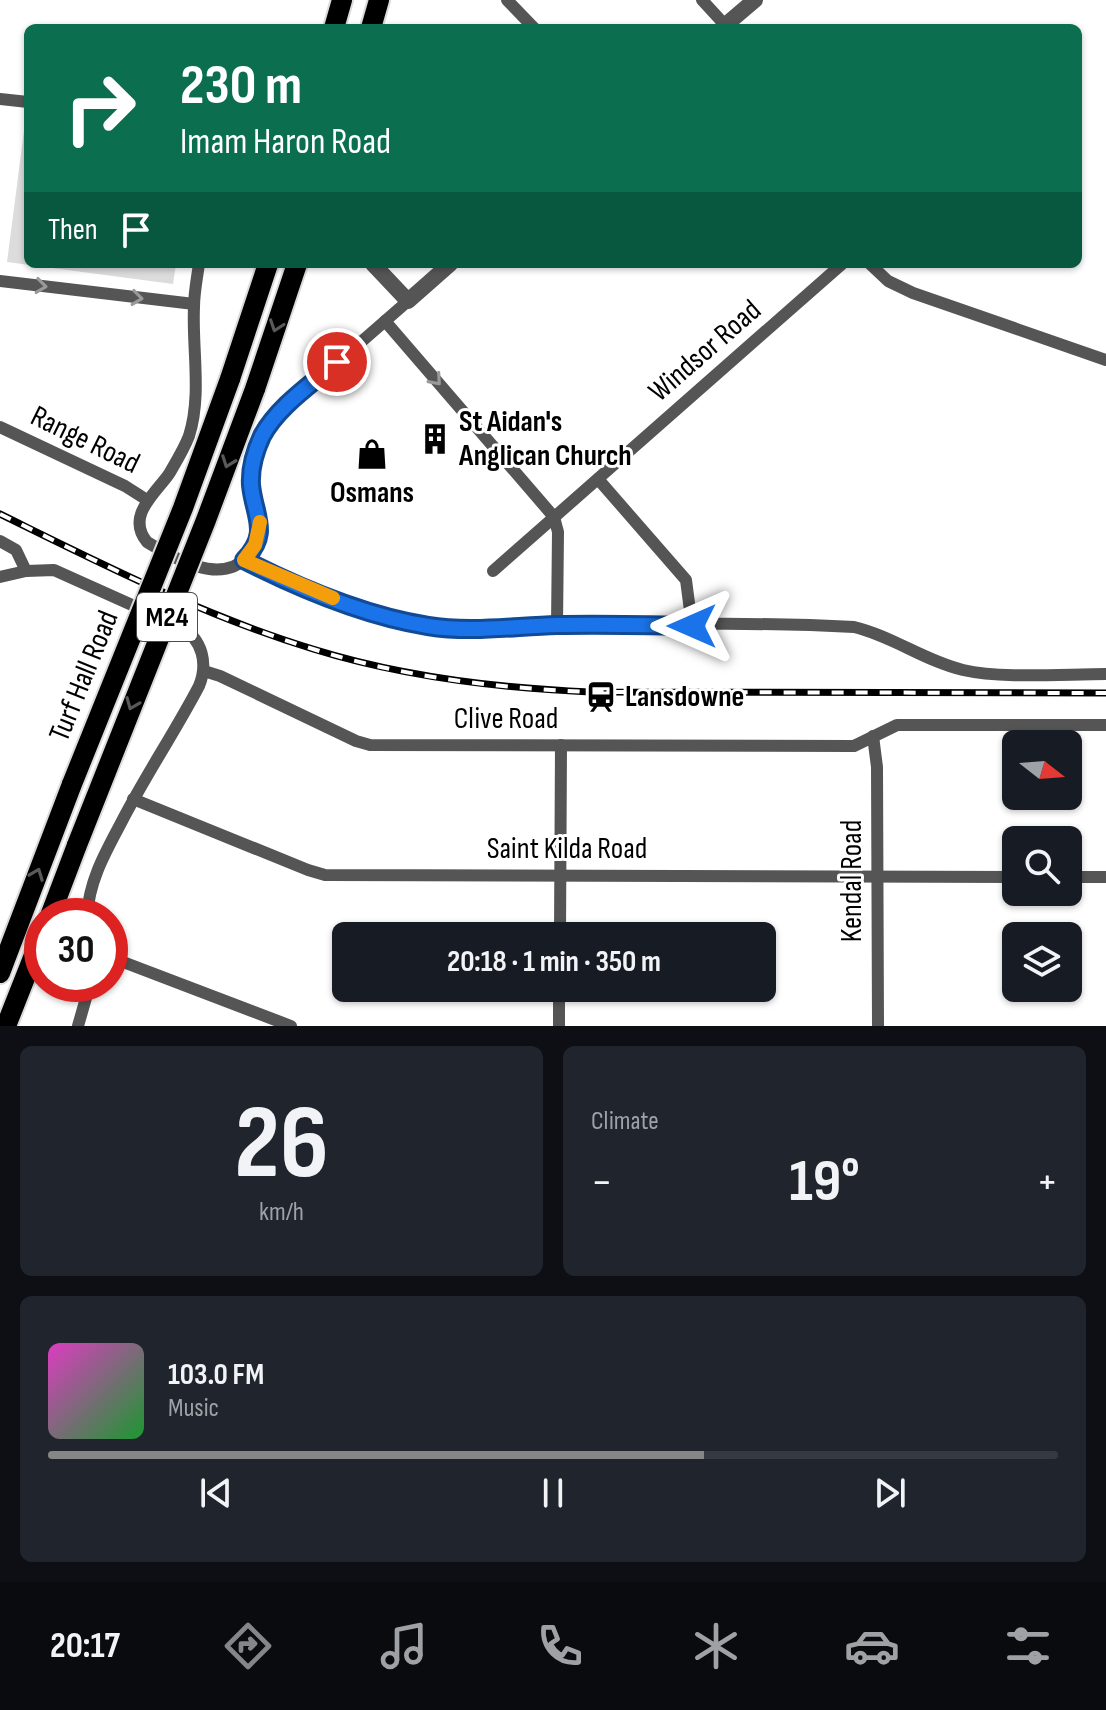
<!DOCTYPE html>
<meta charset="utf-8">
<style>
body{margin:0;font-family:"Sofia Sans Condensed",sans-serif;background:#20242c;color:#f1f3f6;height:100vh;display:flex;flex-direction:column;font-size:30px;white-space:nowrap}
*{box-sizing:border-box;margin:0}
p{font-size:26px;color:#9ea1a6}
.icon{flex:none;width:44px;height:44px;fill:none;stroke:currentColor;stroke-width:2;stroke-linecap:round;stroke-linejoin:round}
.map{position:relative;height:1026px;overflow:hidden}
.drawer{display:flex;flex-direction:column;gap:20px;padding:20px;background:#0d0f14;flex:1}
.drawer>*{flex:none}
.guide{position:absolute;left:24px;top:24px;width:1058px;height:244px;border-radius:12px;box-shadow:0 2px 6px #0004;background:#0b6e4f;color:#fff;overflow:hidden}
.needle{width:52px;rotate:107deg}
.controls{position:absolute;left:1002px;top:730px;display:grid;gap:16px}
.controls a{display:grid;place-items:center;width:80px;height:80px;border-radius:12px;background:#171b24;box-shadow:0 2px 6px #0004;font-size:40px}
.speed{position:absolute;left:24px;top:898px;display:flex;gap:16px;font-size:40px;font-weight:700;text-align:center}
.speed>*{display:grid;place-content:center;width:104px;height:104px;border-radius:50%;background:#171b24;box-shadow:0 2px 6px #0004;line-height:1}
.speed .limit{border:12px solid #d22;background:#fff;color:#111}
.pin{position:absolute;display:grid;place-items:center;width:68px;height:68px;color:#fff;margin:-34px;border:4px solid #fff;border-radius:50%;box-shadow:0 2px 8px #0007}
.me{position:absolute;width:88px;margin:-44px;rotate:270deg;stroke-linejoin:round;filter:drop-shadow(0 0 6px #0008)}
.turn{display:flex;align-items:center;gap:28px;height:168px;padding:0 24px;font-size:36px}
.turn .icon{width:104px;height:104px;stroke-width:2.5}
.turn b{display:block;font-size:56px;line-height:68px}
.then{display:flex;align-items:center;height:76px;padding:0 24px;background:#0003;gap:16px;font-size:30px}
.big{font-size:60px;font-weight:700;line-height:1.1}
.drawer .widget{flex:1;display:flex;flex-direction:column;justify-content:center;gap:12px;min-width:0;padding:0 28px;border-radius:12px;background:#20242c}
.drawer .dial{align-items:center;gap:0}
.dial b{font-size:104px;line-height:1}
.song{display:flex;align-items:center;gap:24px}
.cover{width:96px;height:96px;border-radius:12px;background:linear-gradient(135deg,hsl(310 70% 55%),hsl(130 70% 35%))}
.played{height:8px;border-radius:4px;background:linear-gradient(90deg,#858687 65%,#363941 65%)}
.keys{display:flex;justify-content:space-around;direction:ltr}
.heat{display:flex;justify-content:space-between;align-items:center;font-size:44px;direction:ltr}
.drawer .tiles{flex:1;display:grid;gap:20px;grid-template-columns:1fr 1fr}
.widget:last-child{grid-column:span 2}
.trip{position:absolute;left:332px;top:922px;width:444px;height:80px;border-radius:12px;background:#171b24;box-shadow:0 2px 6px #0004;font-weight:700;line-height:80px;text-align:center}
.tabs{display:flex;height:128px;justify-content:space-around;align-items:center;background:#090b0e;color:#9ea1a6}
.tabs .icon{width:56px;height:56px}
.tabs .selected{color:#858687}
.tabs b{font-size:36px;color:#f1f3f6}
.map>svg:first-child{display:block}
.green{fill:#dcdcdc}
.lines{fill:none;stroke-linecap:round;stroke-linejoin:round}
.primary-casing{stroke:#dbdbdb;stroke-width:24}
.minor{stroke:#555;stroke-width:12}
.tertiary{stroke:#555;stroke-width:16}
.primary{stroke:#000;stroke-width:20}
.rail-casing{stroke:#000;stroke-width:7}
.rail{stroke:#fff;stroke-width:4;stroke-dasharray:12;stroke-linecap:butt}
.primary-bridge-casing{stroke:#dbdbdb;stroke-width:24;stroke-linecap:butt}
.primary-bridge{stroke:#000;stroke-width:20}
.oneway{stroke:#999}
.oneway2{stroke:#595959}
.route-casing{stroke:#114b97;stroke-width:20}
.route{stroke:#1a73e8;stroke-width:14}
.slow{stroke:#f59e0b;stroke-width:14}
.labels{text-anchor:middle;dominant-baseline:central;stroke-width:6;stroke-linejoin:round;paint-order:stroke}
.shield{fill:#fff;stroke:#4c4c4c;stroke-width:2}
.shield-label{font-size:28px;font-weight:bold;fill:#000}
.street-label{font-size:30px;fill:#000;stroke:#fff}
.poi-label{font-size:30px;font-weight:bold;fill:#000;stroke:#fff;text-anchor:start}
</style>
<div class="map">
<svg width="1106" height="1026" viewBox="0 0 1106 1026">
<rect width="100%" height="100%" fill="#fff"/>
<!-- green -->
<path class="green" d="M 25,123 L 28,123 L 28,264 L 176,264 L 173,284 L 7,262 Z"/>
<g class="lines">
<defs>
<g id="primary">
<path d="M 334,28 L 342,0"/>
<path d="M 371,28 L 379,0"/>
<path d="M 230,379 L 268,264"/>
<path d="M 255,389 L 297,264"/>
<path d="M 50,916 L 77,845"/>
<path d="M 0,973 L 72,784"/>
<path d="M 6,1026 L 42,935"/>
</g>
</defs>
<!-- primary casing -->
<use href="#primary" class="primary-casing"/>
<!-- minor -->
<g class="minor">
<path d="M 507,0 L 534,28"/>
<path d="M 702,0 L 725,25"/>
<path d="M 0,99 L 28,102"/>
<path d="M 199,264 C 197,278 194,293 194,307 C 192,349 202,395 189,436 C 184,449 176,462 169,474 C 154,495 126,516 147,542 C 175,559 221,586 248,556 C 255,548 259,538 260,528 C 261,509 249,493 251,474 C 253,452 263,435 275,417 L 408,301"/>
<path d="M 870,264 L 888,281 L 913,293 L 1106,360"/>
<path d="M 0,281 L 194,304"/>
<path d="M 385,321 L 554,517 L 558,532 L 557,625"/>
<path d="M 0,427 L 125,486 L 147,500"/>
<path d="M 598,479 L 686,580 L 692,626"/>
<path d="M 0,541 L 16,550 L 26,571"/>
<path d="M 244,560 C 300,589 364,615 427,626 C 471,633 516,625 561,625 C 658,624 756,622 854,627 C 892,636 925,661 963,670 C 1002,679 1064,674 1106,674"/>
<path d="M 493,571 L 842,264"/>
<path d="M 0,577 L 26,571 L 54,570 L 181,627 C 203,640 208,664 199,686 C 175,732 145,776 121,823 C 105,853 89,881 87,916"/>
<path d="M 204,671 L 220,676 L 356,741 L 370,745 L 854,746 L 897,725 L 1106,725"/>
<path d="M 873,736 L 877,767 L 878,1026"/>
<path d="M 133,799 L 308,870 L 325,875 L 1016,877"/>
<path d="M 1068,877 L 1106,877"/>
<path d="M 560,936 L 561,745"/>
<path d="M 110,957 L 291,1026"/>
<path d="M 78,1026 L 90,984"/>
<path d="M 559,1026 L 559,988"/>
</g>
<!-- tertiary -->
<g class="tertiary">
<path d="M 722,28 L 755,0"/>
<path d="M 373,264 L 408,301 L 450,264"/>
</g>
<!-- primary -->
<use href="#primary" class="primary"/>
<defs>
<path id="rail" d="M 0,514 C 102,564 204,616 313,649 C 403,677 496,688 590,692 L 1106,693"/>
</defs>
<!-- rail casing -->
<use href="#rail" class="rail-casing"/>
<!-- rail -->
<use href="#rail" class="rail"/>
<defs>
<g id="primary-bridge">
<path d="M 72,784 L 183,508 L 230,379"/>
<path d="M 77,845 L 206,520 L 255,389"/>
</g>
</defs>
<!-- primary-bridge casing -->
<use href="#primary-bridge" class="primary-bridge-casing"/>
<!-- primary-bridge -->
<use href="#primary-bridge" class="primary-bridge"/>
</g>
<!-- one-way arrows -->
<defs><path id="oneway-chevron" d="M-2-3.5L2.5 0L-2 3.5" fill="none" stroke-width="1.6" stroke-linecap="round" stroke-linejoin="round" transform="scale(2)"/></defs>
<g class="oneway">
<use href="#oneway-chevron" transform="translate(41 286) rotate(7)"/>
<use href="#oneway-chevron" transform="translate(137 298) rotate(7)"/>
<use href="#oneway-chevron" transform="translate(436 380) rotate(49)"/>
</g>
<g class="oneway2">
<use href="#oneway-chevron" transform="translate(276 326) rotate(109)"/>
<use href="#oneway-chevron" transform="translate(228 462) rotate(110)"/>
<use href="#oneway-chevron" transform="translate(132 704) rotate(112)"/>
<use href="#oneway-chevron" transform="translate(37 874) rotate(-69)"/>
</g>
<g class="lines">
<defs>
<path id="route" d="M 337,362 C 312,384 278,406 262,436 C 255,451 250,469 251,485 C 254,516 271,533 244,560 C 301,589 365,616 428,626 C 471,633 515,626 557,625 C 602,624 647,625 692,626"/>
</defs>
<!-- route casing -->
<use href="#route" class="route-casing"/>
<!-- route -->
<use href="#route" class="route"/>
<!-- slow -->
<path class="slow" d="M 260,522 L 255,545 L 244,560 L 333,598"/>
</g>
<!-- icons -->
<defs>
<symbol id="building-bare" viewBox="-9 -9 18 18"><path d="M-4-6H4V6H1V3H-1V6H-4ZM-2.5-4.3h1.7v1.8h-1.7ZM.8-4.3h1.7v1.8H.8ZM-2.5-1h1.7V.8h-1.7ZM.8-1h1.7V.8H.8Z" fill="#000" stroke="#fff" stroke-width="2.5" paint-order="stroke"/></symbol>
<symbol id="shop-bare" viewBox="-9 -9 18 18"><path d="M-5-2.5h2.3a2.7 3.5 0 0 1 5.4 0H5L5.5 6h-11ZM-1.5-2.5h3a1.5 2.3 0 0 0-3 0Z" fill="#000" stroke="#fff" stroke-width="2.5" paint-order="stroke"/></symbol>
<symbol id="station-bare" viewBox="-9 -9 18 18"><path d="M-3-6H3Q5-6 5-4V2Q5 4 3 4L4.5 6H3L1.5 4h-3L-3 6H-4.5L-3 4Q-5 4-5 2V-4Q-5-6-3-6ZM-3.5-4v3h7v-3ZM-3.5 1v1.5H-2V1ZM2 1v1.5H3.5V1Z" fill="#000" stroke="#fff" stroke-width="2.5" paint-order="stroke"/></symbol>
</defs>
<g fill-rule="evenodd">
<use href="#building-bare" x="413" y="417" width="44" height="44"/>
<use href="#shop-bare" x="350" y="432" width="44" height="44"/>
<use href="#station-bare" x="579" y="675" width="44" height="44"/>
</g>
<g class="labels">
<!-- shield labels -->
<rect class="shield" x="137" y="593" width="60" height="48" rx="6"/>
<g class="shield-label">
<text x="167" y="617">M24</text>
</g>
<!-- street labels -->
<g class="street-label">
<text transform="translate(705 351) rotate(-41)">Windsor Road</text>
<text transform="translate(85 440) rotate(26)">Range Road</text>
<text transform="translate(84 676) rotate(-68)">Turf Hall Road</text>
<text x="506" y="719">Clive Road</text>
<text x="567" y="849">Saint Kilda Road</text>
<text transform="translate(852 881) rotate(-90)">Kendal Road</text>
</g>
<!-- poi labels -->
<g class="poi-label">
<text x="459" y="422">St Aidan's<tspan x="459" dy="34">Anglican Church</tspan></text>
<text x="372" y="493" text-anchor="middle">Osmans</text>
<text x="625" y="697">Lansdowne</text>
</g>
</g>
</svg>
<div class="controls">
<a><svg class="needle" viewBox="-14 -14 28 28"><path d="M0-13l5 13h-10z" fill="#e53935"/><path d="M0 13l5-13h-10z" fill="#9ea1a6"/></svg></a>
<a><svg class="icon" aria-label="search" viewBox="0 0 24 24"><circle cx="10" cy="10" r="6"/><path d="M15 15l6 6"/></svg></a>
<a><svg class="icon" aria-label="layers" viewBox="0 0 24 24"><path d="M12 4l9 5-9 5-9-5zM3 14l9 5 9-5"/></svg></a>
</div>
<div class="speed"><div class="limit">30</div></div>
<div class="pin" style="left:337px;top:362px;background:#d93025"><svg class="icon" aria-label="arrive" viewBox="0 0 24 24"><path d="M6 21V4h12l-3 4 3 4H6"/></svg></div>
<svg class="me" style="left:692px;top:626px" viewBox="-20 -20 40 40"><path d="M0-17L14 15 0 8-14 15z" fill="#1a73e8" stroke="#fff" stroke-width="4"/></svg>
<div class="trip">20:18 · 1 min · 350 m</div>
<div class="guide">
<div class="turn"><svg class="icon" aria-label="right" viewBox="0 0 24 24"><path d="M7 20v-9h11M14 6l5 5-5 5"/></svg><div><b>230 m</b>Imam Haron Road</div></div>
<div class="then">Then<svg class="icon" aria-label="arrive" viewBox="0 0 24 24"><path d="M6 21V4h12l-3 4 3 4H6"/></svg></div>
</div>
</div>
<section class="drawer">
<div class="tiles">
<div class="widget dial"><b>26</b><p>km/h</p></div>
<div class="widget"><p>Climate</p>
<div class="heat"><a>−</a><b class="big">19°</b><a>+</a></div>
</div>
<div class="widget">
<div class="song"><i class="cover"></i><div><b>103.0 FM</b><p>Music</p></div></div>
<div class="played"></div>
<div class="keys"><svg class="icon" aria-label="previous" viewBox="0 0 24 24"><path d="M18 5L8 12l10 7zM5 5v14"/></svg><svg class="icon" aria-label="pause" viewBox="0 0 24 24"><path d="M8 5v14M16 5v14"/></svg><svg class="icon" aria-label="next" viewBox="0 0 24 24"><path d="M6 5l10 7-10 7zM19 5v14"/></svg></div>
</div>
</div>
</section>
<nav class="tabs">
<b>20:17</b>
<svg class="icon selected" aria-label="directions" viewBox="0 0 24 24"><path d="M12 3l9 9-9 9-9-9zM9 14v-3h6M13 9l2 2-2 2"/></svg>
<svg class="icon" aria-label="music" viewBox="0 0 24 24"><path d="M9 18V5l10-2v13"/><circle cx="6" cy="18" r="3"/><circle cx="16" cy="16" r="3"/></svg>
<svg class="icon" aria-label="phone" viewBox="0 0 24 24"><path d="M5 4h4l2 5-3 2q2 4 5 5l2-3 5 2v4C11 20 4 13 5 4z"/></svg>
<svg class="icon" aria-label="climate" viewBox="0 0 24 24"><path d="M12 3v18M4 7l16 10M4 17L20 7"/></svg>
<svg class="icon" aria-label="car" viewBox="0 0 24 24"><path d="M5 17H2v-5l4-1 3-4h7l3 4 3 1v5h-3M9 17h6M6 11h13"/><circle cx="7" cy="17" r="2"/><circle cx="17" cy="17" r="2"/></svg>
<svg class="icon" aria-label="filters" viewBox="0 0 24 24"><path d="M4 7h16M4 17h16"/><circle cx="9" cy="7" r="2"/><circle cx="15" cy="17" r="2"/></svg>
</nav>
